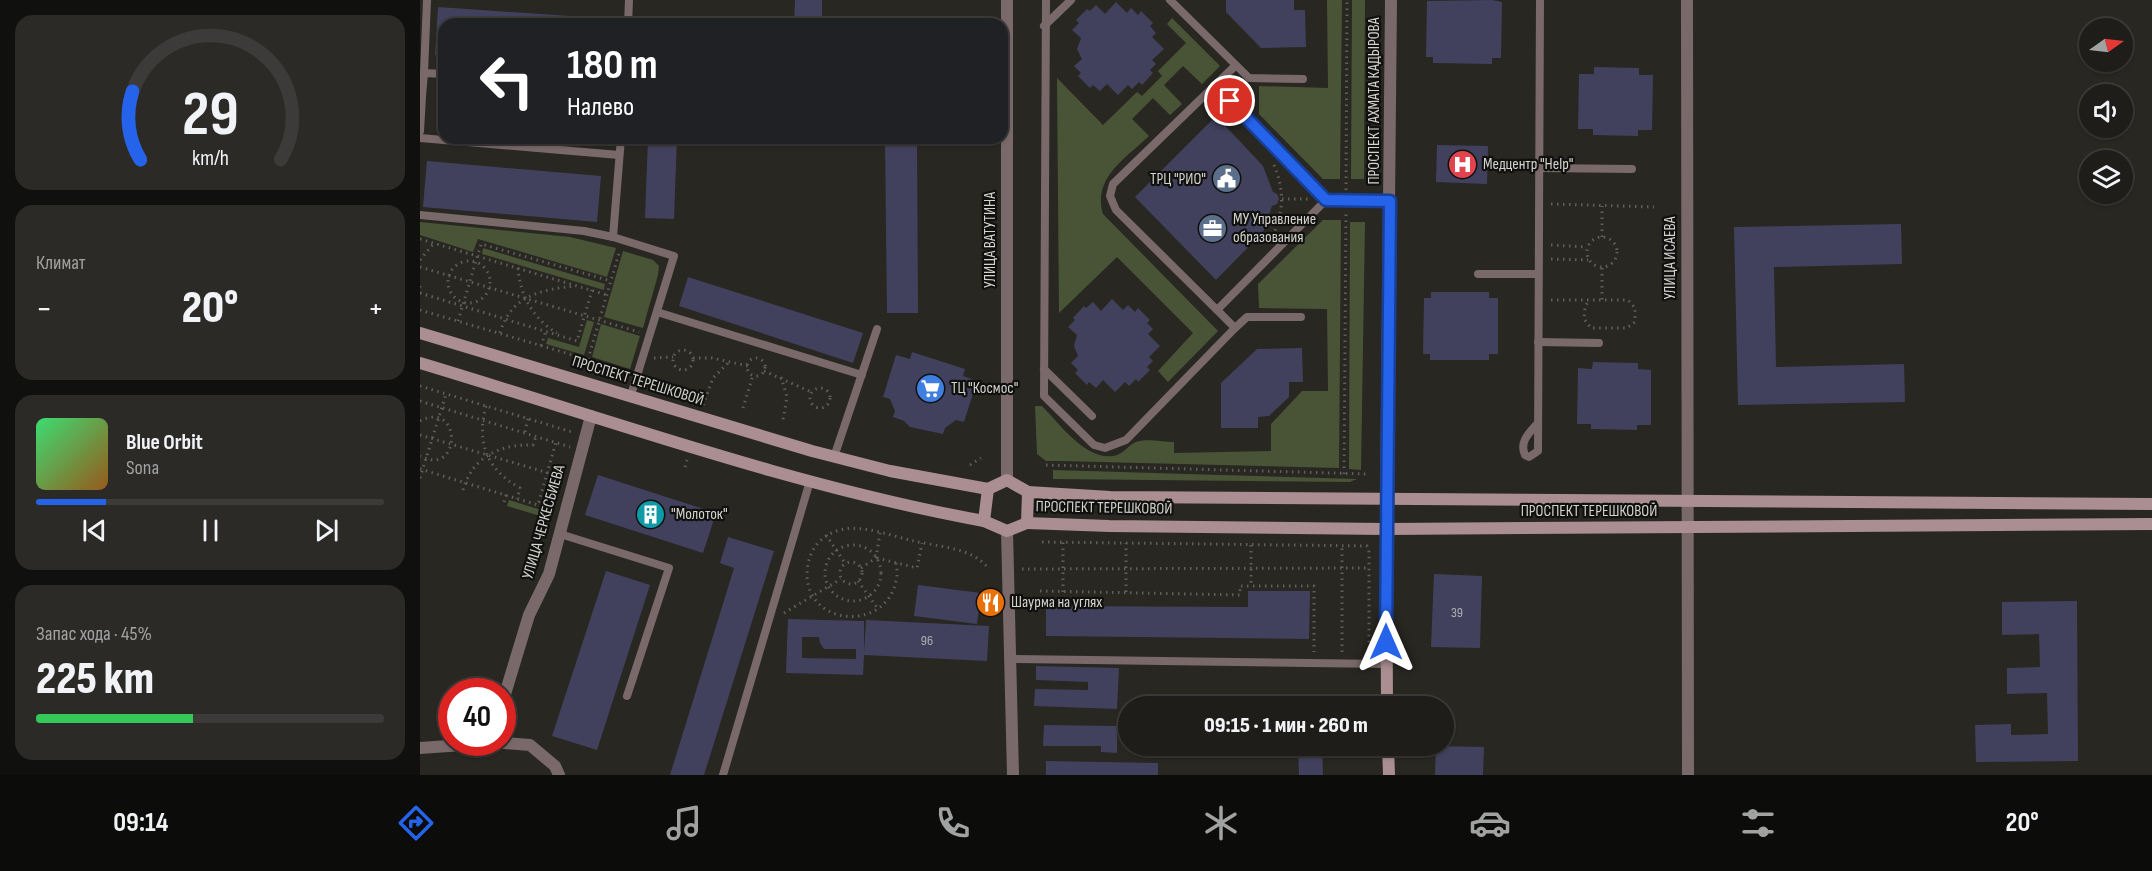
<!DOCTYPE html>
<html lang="ru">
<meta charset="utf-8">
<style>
body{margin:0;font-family:"Sofia Sans Condensed",sans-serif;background:#2b2a27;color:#f1f3f6;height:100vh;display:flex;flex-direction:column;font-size:22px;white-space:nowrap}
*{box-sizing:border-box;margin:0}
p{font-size:20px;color:#a1a2a2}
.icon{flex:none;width:33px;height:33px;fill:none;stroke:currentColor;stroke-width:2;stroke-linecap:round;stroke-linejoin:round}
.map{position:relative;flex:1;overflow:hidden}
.drawer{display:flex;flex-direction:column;gap:15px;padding:15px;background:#10100e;width:420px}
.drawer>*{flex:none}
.top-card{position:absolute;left:18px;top:18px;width:570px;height:126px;border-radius:18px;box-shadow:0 2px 4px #0004,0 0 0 2px #3c3b39;background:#202124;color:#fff;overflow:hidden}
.needle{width:39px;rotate:76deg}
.fabs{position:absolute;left:1659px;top:18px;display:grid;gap:12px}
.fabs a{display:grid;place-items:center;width:54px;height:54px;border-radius:50%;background:#1e1d1a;box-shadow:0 2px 4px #0004,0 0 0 2px #3c3b39;font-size:30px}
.speed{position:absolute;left:18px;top:678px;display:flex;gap:12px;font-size:30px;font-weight:700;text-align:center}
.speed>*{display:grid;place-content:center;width:78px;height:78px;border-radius:50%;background:#1e1d1a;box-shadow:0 2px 4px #0004,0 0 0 2px #3c3b39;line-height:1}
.speed .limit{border:9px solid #d22;background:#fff;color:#111}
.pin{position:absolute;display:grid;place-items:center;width:51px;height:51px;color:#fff;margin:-26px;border:3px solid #fff;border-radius:50%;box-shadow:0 2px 6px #0007}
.me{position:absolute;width:66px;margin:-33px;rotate:0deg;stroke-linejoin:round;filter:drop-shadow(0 0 4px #0008)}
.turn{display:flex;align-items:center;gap:21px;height:126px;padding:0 30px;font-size:27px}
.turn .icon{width:78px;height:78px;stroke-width:2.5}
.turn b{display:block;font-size:42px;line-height:51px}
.big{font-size:45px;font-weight:800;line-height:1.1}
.drawer .tile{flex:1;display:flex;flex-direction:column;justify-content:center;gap:9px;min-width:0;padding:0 21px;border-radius:18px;background:#2b2a27}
.drawer .dial{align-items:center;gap:0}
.dial svg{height:156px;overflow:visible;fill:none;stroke:#3c3b39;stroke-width:7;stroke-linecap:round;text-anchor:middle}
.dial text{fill:#f1f3f6;stroke:none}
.song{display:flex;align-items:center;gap:18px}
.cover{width:72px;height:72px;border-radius:9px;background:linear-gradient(135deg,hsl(140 70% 55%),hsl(30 70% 35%))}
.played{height:6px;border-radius:3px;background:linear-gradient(90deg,#2563eb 20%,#3c3b39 20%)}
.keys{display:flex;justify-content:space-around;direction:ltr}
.heat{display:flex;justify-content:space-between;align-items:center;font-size:33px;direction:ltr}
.charge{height:9px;border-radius:4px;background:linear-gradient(90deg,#34c759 45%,#3c3b39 0)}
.trip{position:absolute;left:698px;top:696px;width:336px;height:60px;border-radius:30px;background:#1e1d1a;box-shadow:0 2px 4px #0004,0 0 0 2px #3c3b39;font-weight:800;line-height:60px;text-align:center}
.menu{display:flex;height:96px;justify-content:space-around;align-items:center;background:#0c0c0a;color:#a1a2a2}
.menu .icon{width:42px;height:42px}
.menu .on{color:#2563eb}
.menu b{font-size:27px;color:#f1f3f6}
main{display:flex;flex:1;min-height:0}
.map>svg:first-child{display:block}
.green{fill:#495436}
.building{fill:#41415e;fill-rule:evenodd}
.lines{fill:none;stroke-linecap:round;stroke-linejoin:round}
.path{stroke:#605f5b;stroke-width:3;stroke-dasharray:1.5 4.5;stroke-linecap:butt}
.lane{stroke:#7a696a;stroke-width:8}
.street{stroke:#7a696a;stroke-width:12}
.secondary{stroke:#aa8e91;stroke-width:12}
.route-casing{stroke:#184099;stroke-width:15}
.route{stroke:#2563eb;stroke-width:10}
.labels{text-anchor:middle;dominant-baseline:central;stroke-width:4.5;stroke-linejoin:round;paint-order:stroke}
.number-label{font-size:14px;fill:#afaeb4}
.street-label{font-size:16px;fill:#d4d3d0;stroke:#10100e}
.poi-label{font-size:16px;fill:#d4d3d0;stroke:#10100e;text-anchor:start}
</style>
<main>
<section class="drawer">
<div class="tile dial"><svg viewBox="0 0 100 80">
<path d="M14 69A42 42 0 1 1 86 69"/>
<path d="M14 69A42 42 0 0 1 10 34" stroke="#2563eb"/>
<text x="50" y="56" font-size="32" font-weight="700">29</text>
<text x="50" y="72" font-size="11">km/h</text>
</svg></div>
<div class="tile"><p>Климат</p>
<div class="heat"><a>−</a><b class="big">20°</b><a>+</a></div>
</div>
<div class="tile">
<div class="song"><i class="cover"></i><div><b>Blue Orbit</b><p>Sona</p></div></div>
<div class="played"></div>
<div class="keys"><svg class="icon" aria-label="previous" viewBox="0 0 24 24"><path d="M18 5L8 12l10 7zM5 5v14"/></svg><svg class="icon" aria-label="pause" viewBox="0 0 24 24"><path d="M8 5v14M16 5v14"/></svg><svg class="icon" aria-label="next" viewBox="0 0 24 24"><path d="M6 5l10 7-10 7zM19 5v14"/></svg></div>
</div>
<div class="tile"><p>Запас хода · 45%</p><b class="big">225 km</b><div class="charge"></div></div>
</section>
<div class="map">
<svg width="1732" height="775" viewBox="0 0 1732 775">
<rect width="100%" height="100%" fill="#282722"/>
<!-- green -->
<g class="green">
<path d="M 907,0 L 922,0 L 920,179 L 903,179 L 839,114 L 839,86 L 908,88 Z"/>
<path d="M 932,0 L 945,0 L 944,179 L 931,179 Z"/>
<path d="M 752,18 L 800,66 L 782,84 L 763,66 L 744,85 L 762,104 L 750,115 L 733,98 L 712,119 L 729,136 C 706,158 672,178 683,214 L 798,331 L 748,382 L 738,371 L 773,333 L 697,257 L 639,313 L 637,78 L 683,125 L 717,92 L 722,96 L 742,76 L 738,71 L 766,43 L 747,24 Z"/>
<path d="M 903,220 L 921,220 L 919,468 L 640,461 L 626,461 L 617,454 L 615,406 L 622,406 C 640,424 665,460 693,456 C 703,455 708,445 716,442 C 726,438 743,442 754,442 L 754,453 L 851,451 L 851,424 L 882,391 L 908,391 L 907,309 L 839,308 L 838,284 Z"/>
<path d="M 0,222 L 150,237 L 196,248 L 187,277 L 58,239 L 53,252 L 0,235 Z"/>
<path d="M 930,222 L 945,222 L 941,470 L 929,469 Z"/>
<path d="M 63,248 L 185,284 L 184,290 L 62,254 Z"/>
<path d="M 203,251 L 233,260 L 239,266 L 238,275 L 223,328 L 184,317 Z"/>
<path d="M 167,320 L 174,322 L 164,355 L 126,344 L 128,338 L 159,347 Z"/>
<path d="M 181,324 L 220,336 L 210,369 L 172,357 Z"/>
<path d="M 633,470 L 937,479 L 930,482 L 633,479 Z"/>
<path d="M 131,478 L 138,481 L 127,518 L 87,506 L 89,500 L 121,510 Z"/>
</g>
<!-- building -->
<g class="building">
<path d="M 375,0 L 402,0 L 402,24 L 374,24 Z"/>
<path d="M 806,0 L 874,0 L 874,10 L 885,10 L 886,47 L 841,48 L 806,12 Z"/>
<path d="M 1072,0 L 1082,2 L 1081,58 L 1072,58 L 1072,64 L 1013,63 L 1013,57 L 1006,57 L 1007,1 Z"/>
<path d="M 696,2 L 707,13 L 711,8 L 718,15 L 721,11 L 733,23 L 730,26 L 736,33 L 732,37 L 744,49 L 732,60 L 736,64 L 730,70 L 733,73 L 722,85 L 719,82 L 712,89 L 708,85 L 698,95 L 687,84 L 680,91 L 673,85 L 670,88 L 658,76 L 661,73 L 654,66 L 662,59 L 657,49 L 661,38 L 652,30 L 659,23 L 656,20 L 667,9 L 670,11 L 676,5 L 685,14 Z"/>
<path d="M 18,7 L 193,19 L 193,24 L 24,24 L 24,55 L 15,55 Z"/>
<path d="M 232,20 L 261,21 L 261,24 L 232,24 Z"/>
<path d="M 1174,67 L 1219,68 L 1219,75 L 1233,75 L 1232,130 L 1218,130 L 1218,136 L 1173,135 L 1173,129 L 1158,129 L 1159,74 L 1174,74 Z"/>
<path d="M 796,116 L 843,166 L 853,192 L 857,194 L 859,199 L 857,204 L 852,206 L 843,232 L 796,280 L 715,197 Z"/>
<path d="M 228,138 L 257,138 L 254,219 L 225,218 Z"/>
<path d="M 465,138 L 497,138 L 498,313 L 467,313 Z"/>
<path d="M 1017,145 L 1068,146 L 1067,184 L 1016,182 Z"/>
<path d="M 7,161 L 181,176 L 177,222 L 3,207 Z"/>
<path d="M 1481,224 L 1482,264 L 1354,267 L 1356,367 L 1484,364 L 1485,402 L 1318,405 L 1314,227 Z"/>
<path d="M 268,277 L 443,333 L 433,363 L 259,306 Z"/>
<path d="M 1011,292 L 1069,292 L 1069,298 L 1078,298 L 1078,354 L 1069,354 L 1069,360 L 1010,360 L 1010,354 L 1003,354 L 1004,298 L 1011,298 Z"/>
<path d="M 692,299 L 703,310 L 708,305 L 715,312 L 718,308 L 730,320 L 727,323 L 733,329 L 728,334 L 740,346 L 729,357 L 733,361 L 727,367 L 730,370 L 718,382 L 716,379 L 709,386 L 705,382 L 695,392 L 683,380 L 676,388 L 669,382 L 667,385 L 655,373 L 658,370 L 651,363 L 658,356 L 654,346 L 657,335 L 648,327 L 655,320 L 653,318 L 664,306 L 666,308 L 673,302 L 681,311 Z"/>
<path d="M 882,348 L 883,382 L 869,382 L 869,397 L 849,416 L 838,417 L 838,428 L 801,428 L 801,383 L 837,349 Z"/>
<path d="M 492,352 L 545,369 L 543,376 L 557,381 L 544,422 L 536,420 L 525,428 L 523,434 L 490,427 L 484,421 L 473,417 L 475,411 L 470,399 L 463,397 L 476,355 L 490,359 Z"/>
<path d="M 1173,362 L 1218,363 L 1218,369 L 1231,370 L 1231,425 L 1217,425 L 1217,430 L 1171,429 L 1171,424 L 1157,424 L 1158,368 L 1172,369 Z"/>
<path d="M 178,475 L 296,513 L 283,553 L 165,515 Z"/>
<path d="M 308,537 L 354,551 L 284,775 L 250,775 L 314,568 L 300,563 Z"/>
<path d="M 186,571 L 230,585 L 177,750 L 132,736 Z"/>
<path d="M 1014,574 L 1062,576 L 1060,648 L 1011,647 Z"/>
<path d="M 498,585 L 561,593 L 557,624 L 494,616 Z"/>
<path d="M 828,591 L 890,591 L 889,639 L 626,636 L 626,606 L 828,607 Z"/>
<path d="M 1657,601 L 1658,761 L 1556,762 L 1555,725 L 1591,724 L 1591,735 L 1628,734 L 1627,693 L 1587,694 L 1587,668 L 1620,667 L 1619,634 L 1582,635 L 1582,602 Z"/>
<path d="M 368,619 L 444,621 L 444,653 L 446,620 L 569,626 L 567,661 L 444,655 L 443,675 L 366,673 ZM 382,637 L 399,637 L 400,643 L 404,649 L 436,649 L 436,659 L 382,658 Z"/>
<path d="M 616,666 L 699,668 L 697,709 L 614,706 L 615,689 L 668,690 L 668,682 L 616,680 Z"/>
<path d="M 624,725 L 697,726 L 697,753 L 681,752 L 681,746 L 623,746 Z"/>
<path d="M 878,746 L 902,746 L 903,775 L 879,775 Z"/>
<path d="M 1016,746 L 1064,747 L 1063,775 L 1015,775 Z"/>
<path d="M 626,761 L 738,763 L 738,775 L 626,775 Z"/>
</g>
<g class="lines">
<!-- path -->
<g class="path">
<path d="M 854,165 C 864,189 864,209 854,233"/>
<path d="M 926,190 L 927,0"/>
<path d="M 862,199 L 888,199"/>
<path d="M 1131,204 L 1234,207"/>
<circle cx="1182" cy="252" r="15"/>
<path d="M 1182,237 L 1182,206"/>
<path d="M 0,239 L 187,295"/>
<path d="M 1131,245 L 1167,247"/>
<path d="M 1131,259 L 1168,260"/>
<path d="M 0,260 L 14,243"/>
<circle cx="49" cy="282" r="21"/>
<path d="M 0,267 L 219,332"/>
<path d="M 98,268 C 100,295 113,319 137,333"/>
<path d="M 1182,268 L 1182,300"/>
<path d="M 0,286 L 0,298"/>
<path d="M 0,293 L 157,341 L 172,290"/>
<path d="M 1131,300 L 1208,300 L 1215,308 L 1215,322 L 1207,328 L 1171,328 L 1164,319 L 1165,307 L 1169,300"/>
<path d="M 0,310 L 207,371"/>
<path d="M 38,321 L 61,244 L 191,281"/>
<path d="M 80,333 C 91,296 119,290 155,286"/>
<path d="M 121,346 L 126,331"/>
<circle cx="263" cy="360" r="10"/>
<path d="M 234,358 L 253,357"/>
<path d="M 273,358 L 292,358 L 328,366"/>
<circle cx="336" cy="367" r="9"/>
<path d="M 168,359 L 200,250"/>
<path d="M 344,371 L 391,392"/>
<path d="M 361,377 L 367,397 L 363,420"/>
<path d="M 0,386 L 152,432"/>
<circle cx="400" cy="398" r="10"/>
<path d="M 0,401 L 150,447"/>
<path d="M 283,405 L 293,378 L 310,361"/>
<path d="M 66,406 C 56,442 67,470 100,488 L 97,499"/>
<path d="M 323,408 L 333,375"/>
<path d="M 0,421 C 42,399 42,478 0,456"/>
<path d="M 105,432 L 108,418"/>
<path d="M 0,435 L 142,477"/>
<path d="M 550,465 L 561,458"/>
<path d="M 626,465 L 947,474"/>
<path d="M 265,467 L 267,460"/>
<path d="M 0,469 L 118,505 L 136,442"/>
<path d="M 924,474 L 926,212"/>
<path d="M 0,478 L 26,394"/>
<path d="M 43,490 C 52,457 80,444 113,445 L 116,436"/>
<path d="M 84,502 L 86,495"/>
<path d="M 406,535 L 425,563"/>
<path d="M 622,542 L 947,546 L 949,552 L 949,651"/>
<path d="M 831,545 L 831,586"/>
<circle cx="433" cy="573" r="28"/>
<path d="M 457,558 L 497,568 L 502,543"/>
<circle cx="431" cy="573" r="11"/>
<path d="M 476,563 C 477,569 478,576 476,581 C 466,631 389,627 387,576 C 387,564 390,551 399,542 C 425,516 462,534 494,541 C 519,547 552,547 569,569"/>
<path d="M 441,568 L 456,558 L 460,533"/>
<path d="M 602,569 L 949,568"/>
<path d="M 438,581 L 458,609"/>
<path d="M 620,591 L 820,595 L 820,586 L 894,586 L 894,652"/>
<path d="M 643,592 L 643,542"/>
<path d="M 706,592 L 706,543"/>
<path d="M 364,613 L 421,579"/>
<path d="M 922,652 L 922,546"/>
</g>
<!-- lane -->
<g class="lane">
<path d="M 626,0 L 624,396 L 674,445 L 685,448 L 706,440 L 815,328 L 797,310 L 906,200 L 970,201"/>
<path d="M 750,0 L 829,78 L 883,79"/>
<path d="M 208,24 L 209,0"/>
<path d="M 624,26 L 651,0"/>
<path d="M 4,73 L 7,0"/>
<path d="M 795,86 L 906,200"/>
<path d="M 0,96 L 2,96 L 0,131"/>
<path d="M 2,96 L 4,73 L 24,74"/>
<path d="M 0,138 L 199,155"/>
<path d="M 1119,168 L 1212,169"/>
<path d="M 0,215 L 164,231 L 193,237 L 254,256 L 211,395"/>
<path d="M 193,237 L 201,138"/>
<path d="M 1058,274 L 1118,274"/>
<path d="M 797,310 L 696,210 L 690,196 L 693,184 L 815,66"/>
<path d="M 237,312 L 442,375"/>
<path d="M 815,328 L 827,317 L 881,317"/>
<path d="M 1118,342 L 1179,343"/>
<path d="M 624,369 L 672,416"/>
<path d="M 1117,424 C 1109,433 1099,442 1105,455 L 1109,457 L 1118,451 L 1120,0"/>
<path d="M 414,457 L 457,329"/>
<path d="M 140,534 L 249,568 L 207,696"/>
<path d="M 590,659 L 966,664"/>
<path d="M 303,775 L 390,481"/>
</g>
<!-- street -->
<g class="street">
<path d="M 587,0 L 587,480"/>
<path d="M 1267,0 L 1268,775"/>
<path d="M 966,509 L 971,0"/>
<path d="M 587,531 L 593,775"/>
<path d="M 82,704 L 109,615 L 129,574 L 171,416"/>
<path d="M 71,742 L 110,745 L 135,766 L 139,775"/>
<path d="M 0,748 L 71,743"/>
</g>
<!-- secondary -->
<g class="secondary">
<path d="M 0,333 L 392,451 L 470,471 L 568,489"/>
<path d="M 0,363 C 187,419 372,486 564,521"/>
<path d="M 587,480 L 608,492 L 607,523 L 587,531 L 564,521 L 568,489 Z"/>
<path d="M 608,492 L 690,497 L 1732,504"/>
<path d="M 966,512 L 967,706"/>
<path d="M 607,523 L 689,526 L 966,529 L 1732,524"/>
<path d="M 968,746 L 969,775"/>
</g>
</g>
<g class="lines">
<defs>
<path id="route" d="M 810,101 L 906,200 L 970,201 L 966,642"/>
</defs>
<!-- route casing -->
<use href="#route" class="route-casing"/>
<!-- route -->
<use href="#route" class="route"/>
</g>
<!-- icons -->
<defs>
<symbol id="hospital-disc" viewBox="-11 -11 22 22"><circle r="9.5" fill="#e0444e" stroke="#10100e"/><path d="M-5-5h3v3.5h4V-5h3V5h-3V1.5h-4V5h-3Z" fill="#fff"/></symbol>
<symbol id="civic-disc" viewBox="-11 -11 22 22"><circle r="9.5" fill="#5c6f8a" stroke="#10100e"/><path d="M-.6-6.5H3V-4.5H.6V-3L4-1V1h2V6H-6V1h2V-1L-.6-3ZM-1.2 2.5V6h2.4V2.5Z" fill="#fff"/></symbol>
<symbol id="office-disc" viewBox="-11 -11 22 22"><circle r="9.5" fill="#5c6f8a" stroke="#10100e"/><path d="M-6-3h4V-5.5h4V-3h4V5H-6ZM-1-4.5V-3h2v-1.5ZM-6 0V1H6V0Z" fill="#fff"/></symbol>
<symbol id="supermarket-disc" viewBox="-11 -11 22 22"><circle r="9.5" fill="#3f7fe0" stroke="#10100e"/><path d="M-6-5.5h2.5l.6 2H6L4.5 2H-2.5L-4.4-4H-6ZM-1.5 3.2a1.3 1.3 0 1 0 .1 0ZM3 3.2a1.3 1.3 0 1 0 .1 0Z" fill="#fff"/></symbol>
<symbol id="building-disc" viewBox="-11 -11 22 22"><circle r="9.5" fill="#0f9aa8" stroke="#10100e"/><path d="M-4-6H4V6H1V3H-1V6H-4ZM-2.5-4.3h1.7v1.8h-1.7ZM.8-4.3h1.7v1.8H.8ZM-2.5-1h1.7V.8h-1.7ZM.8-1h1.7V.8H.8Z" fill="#fff"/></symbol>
<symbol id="restaurant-disc" viewBox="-11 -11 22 22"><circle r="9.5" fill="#e8710a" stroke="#10100e"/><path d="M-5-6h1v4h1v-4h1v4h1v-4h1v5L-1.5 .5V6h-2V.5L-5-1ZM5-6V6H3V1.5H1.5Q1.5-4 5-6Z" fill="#fff"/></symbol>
</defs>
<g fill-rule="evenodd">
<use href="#hospital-disc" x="1026" y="148" width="33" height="33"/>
<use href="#civic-disc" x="790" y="162" width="33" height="33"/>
<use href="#office-disc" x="776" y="212" width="33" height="33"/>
<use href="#supermarket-disc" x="494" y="372" width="33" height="33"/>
<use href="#building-disc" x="214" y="498" width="33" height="33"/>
<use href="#restaurant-disc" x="554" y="586" width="33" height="33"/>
</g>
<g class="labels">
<!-- number labels -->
<g class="number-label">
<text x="1037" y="612">39</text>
<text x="507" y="640">96</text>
</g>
<!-- street labels -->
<g class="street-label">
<text transform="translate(954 101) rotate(-90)">ПРОСПЕКТ АХМАТА КАДЫРОВА</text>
<text transform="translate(570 240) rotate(-90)">УЛИЦА ВАТУТИНА</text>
<text transform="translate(1250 258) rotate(-90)">УЛИЦА ИСАЕВА</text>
<text transform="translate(218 381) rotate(17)">ПРОСПЕКТ ТЕРЕШКОВОЙ</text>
<text transform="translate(684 508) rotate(1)">ПРОСПЕКТ ТЕРЕШКОВОЙ</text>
<text x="1169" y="511">ПРОСПЕКТ ТЕРЕШКОВОЙ</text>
<text transform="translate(124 522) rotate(-74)">УЛИЦА ЧЕРКЕСБИЕВА</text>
</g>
<!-- poi labels -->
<g class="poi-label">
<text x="1063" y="164">Медцентр "Help"</text>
<text x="786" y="179" text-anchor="end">ТРЦ "РИО"</text>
<text x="813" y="219">МУ Управление<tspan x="813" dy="18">образования</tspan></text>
<text x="531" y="388">ТЦ "Космос"</text>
<text x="251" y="514">"Молоток"</text>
<text x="591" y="602">Шаурма на углях</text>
</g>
</g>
</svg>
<div class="fabs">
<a><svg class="needle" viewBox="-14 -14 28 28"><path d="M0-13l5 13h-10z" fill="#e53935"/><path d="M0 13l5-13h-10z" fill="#a1a2a2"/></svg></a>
<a><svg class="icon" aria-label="sound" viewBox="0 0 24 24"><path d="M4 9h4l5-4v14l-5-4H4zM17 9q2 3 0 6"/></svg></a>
<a><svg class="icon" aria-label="layers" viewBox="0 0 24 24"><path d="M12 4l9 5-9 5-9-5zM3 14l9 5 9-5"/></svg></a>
</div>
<div class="speed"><div class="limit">40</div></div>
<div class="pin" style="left:810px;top:101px;background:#d93025"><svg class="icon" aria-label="arrive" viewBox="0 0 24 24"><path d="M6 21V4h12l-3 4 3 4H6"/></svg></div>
<svg class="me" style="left:966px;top:642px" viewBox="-20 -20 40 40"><path d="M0-17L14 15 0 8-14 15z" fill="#2563eb" stroke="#fff" stroke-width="4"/></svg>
<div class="trip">09:15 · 1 мин · 260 m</div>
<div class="top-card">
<div class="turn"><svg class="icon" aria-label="left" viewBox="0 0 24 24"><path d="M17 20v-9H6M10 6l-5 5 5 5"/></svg><div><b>180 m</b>Налево</div></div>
</div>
</div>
</main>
<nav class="menu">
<b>09:14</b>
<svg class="icon on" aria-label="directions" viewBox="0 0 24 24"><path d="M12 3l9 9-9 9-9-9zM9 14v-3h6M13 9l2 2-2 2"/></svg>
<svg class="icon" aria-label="music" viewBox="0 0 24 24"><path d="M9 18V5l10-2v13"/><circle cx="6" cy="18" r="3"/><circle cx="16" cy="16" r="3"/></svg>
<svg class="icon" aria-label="phone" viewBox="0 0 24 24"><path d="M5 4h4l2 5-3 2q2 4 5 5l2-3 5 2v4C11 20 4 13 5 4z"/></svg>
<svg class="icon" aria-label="climate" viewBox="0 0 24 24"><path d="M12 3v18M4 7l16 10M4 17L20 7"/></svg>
<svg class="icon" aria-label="car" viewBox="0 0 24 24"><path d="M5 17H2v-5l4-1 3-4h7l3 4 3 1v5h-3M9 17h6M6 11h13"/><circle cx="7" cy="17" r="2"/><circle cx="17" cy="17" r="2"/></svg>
<svg class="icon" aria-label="filters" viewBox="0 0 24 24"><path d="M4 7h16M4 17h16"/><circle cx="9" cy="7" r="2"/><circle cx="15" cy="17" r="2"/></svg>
<b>20°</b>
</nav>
